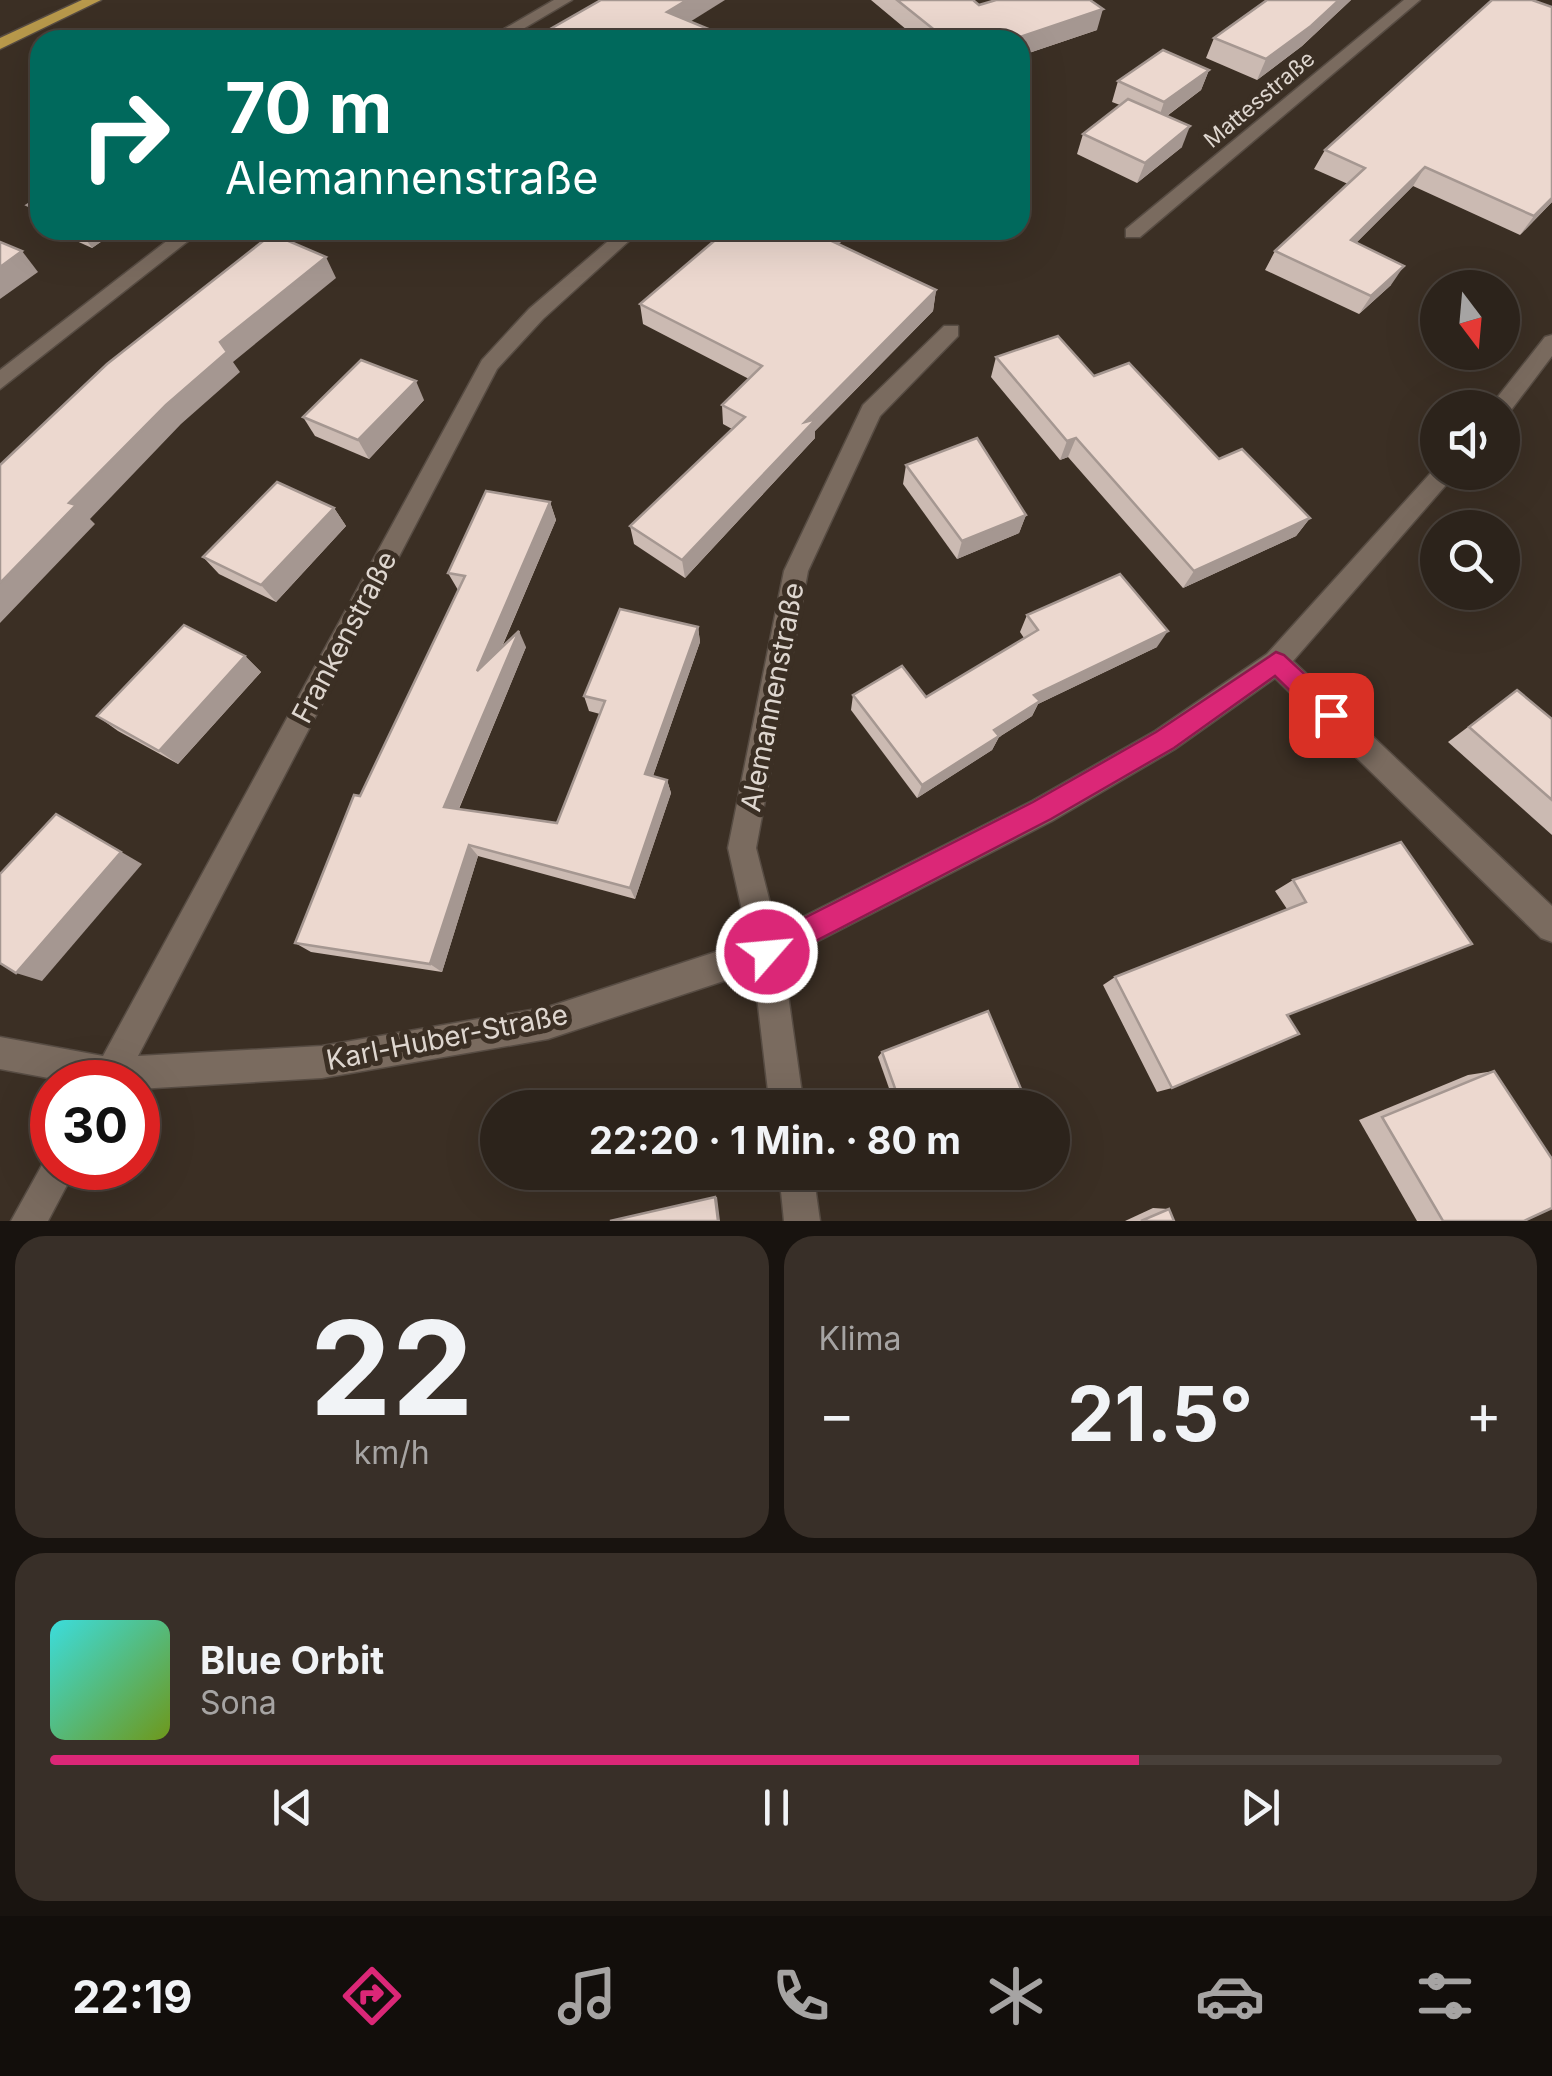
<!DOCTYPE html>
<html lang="de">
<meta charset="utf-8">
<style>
body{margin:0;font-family:Inter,sans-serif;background:#382f28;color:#f1f3f6;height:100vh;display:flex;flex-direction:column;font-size:38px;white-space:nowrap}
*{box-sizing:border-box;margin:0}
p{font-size:32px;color:#a6a4a3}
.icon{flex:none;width:55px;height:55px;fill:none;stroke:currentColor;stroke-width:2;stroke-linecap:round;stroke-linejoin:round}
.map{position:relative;height:1221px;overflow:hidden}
.side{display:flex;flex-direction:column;gap:15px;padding:15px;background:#18130f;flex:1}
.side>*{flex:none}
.hud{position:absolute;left:30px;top:30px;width:1000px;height:210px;border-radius:30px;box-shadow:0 10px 40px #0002,0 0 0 2px #48403a;background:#00695c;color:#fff;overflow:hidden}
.needle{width:65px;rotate:164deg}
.buttons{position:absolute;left:1420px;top:270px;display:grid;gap:20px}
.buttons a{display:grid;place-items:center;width:100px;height:100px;border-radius:50%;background:#2c231b;box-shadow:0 10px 40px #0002,0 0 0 2px #48403a;font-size:50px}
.speed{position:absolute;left:30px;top:1060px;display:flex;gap:20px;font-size:50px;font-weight:700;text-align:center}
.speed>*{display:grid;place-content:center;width:130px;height:130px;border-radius:50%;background:#2c231b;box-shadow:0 10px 40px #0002,0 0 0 2px #48403a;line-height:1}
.speed .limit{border:15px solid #d22;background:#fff;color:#111}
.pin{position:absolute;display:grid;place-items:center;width:85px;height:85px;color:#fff;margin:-42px;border-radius:20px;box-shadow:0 5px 15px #0006}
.me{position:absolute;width:110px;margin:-55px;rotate:63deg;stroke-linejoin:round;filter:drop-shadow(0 0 8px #0008)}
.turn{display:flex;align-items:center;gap:35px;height:210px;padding:0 30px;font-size:45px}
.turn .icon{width:130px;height:130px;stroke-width:2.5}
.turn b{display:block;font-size:70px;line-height:85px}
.big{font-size:75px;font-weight:700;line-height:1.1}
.side .tile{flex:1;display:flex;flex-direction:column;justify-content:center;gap:15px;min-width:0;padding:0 35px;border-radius:30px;background:#382f28}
.side .dial{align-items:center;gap:0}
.dial b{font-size:130px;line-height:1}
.song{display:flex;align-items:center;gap:30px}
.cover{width:120px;height:120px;border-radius:15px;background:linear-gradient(135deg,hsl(180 70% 55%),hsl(80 70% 35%))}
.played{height:10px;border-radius:5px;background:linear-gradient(90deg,#db2777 75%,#48403a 75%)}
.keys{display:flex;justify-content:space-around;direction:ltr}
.heat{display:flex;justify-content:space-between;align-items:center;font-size:55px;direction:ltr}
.side .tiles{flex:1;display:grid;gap:15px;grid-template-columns:1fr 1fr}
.tile:last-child{grid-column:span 2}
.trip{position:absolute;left:480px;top:1090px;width:590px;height:100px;border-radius:50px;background:#2c231b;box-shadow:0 10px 40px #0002,0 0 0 2px #48403a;font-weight:700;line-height:100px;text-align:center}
.tab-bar{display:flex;height:160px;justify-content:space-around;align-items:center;background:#120e0b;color:#a6a4a3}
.tab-bar .icon{width:70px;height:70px}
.tab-bar .on{color:#db2777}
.tab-bar b{font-size:45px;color:#f1f3f6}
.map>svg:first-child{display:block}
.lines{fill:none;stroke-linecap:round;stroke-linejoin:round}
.minor-casing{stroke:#574c43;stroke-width:3}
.major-casing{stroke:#574c43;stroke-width:3}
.minor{fill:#7a6b5f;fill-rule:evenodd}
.major{fill:#b8994b;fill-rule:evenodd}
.wall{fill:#cbbab2}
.shaded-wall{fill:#a59791}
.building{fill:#ecd8cf;stroke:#a59791;stroke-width:2.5}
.route{fill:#db2777;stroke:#8e194d;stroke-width:2.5}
.labels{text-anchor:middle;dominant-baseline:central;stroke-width:10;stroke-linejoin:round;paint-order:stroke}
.far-street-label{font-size:22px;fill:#ded6cf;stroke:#3b2f24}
.street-label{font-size:28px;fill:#ded6cf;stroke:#3b2f24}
</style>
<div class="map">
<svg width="1552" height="1221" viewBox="0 0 1552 1221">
<rect width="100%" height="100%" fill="#3b2f24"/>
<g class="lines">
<defs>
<g id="minor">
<path d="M 554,0 L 572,0 L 504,40 L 485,40 Z"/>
<path d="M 1404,0 L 1420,0 L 1140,237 L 1126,237 L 1126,229 Z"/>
<path d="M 181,230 L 202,230 L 0,389 L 0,370 Z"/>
<path d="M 621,230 L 641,230 L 543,319 L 497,369 L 138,1056 L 322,1046 L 548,1007 L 749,941 L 728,848 L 784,571 L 863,405 L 944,326 L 958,326 L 958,336 L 880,416 L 808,571 L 756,848 L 777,930 L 1032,801 L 1155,731 L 1267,654 L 1438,465 L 1438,472 L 1455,472 L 1452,478 L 1293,661 L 1552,906 L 1552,942 L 1541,938 L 1275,678 L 1175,749 L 1052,821 L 783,959 L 804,1108 L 770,1108 L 754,971 L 548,1039 L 322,1078 L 138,1089 L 138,1082 L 70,1082 L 0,1069 L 0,1037 L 103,1056 L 482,360 L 529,309 Z"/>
<path d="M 1552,335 L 1552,356 L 1508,414 L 1502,415 L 1502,408 L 1489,408 L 1545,337 Z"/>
<path d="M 52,1154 L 52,1168 L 76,1168 L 48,1221 L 11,1221 L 47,1156 Z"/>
<path d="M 779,1172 L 813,1172 L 820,1221 L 784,1221 Z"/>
</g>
<path id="major" d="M 82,0 L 101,0 L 0,49 L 0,38 Z"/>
</defs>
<!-- minor casing -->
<use href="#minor" class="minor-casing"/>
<!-- major casing -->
<use href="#major" class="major-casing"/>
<!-- minor -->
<use href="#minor" class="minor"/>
<!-- major -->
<use href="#major" class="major"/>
</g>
<!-- wall -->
<g class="wall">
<path d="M 871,0 L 973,0 L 979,5 L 1097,30 L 1020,56 L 1020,40 L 919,40 Z"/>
<path d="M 1267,0 L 1351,0 L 1302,46 L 1257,80 L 1206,58 L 1214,38 Z"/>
<path d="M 1492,0 L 1552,202 L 1520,235 L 1413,186 L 1356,243 L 1391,285 L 1359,314 L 1265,270 L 1275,251 L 1348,184 L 1314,169 L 1325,150 Z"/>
<path d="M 1209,70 L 1201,90 L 1167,116 L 1182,147 L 1137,183 L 1077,154 L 1083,134 L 1120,105 L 1112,102 L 1118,81 Z"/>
<path d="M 40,197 L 40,222 L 27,205 Z"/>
<path d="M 52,230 L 118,230 L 92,248 Z"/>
<path d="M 375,230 L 395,230 L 387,237 Z"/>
<path d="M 727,230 L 858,230 L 838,244 L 936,290 L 933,311 L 815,431 L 815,438 L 685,578 L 634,544 L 630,526 L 732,429 L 723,424 L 722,405 L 749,379 L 643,324 L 640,304 Z"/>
<path d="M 996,357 L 1094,376 L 1310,518 L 1296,536 L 1183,588 L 1068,457 L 1060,460 L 991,377 Z"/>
<path d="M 424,400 L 369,459 L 315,436 L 303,417 Z"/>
<path d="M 906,465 L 1026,515 L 1019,533 L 957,559 L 903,484 Z"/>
<path d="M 550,502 L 556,520 L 502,647 L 526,647 L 459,809 L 557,823 L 600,714 L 589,711 L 584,696 L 698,627 L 700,642 L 653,776 L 667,780 L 671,793 L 635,899 L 478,856 L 442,972 L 311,952 L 295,943 L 360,796 L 458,590 L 448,573 Z"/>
<path d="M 334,508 L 346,526 L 276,602 L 219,574 L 203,557 Z"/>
<path d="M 1027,615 L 1157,647 L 1038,704 L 1032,716 L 999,737 L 992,750 L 917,798 L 851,710 L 853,695 L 926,697 L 1024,638 L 1020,632 Z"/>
<path d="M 245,656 L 261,672 L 178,764 L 118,731 L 97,716 Z"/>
<path d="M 1517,690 L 1552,719 L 1552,835 L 1448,742 Z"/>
<path d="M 1401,842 L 1287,1015 L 1172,1088 L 1157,1092 L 1103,985 L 1115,977 L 1287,909 L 1275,891 L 1293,880 Z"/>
<path d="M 882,1052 L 1029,1108 L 896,1108 L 878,1057 Z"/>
<path d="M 1494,1071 L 1524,1221 L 1417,1221 L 1359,1120 L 1468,1075 Z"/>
<path d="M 919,1172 L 975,1172 L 931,1190 L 925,1191 Z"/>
<path d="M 1153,1208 L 1169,1209 L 1174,1221 L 1125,1221 Z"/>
</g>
<!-- shaded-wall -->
<g class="shaded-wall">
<path d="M 687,0 L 725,0 L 669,35 L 667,12 Z"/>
<path d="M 1339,0 L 1351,0 L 1302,46 L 1257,80 L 1266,59 Z"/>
<path d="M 1103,9 L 1097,30 L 1020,56 L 1020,40 L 1011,40 Z"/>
<path d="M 1209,70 L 1201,90 L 1157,123 L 1164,102 Z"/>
<path d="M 1190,126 L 1182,147 L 1137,183 L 1145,163 Z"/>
<path d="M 1425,167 L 1413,186 L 1340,259 L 1351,240 Z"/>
<path d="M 1552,198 L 1552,202 L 1520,235 L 1534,216 Z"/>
<path d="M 79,230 L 118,230 L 92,248 Z"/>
<path d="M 384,230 L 395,230 L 387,237 Z"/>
<path d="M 830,230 L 858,230 L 820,257 L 821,236 Z"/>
<path d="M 22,251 L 38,272 L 0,299 L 0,267 Z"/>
<path d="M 326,257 L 336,278 L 233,362 L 240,372 L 181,424 L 90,519 L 95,524 L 0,623 L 0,584 L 69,503 L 220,342 Z"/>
<path d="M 1404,266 L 1391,285 L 1359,314 L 1371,296 Z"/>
<path d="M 936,290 L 933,311 L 815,431 L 815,438 L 685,578 L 682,560 L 805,422 Z"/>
<path d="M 416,381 L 424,400 L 369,459 L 358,440 Z"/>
<path d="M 1076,438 L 1068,457 L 1060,460 L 1067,441 Z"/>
<path d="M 550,502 L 556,520 L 485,686 L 477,671 Z"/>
<path d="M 334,508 L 346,526 L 276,602 L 261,585 Z"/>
<path d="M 1026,515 L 1019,533 L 957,559 L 962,541 Z"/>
<path d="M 1310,518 L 1296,536 L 1183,588 L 1194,571 Z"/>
<path d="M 698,627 L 700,642 L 649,787 L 645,774 Z"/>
<path d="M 519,631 L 526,647 L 454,820 L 444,807 Z"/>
<path d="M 1168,631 L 1157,647 L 1038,704 L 1032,716 L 999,737 L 992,750 L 917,798 L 922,785 L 994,730 L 1034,695 Z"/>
<path d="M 245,656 L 261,672 L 178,764 L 159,751 Z"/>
<path d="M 667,780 L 671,793 L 635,899 L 630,888 Z"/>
<path d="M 56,814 L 142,864 L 42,981 L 16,973 Z"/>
<path d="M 469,845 L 478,856 L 442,972 L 430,964 Z"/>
<path d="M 715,1197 L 717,1197 L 720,1221 L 718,1221 Z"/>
</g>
<!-- building -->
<g class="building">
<path d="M 601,0 L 687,0 L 667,12 L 735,40 L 531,40 Z"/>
<path d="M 897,0 L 973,0 L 979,5 L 996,0 L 1090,0 L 1103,9 L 1011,40 L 947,40 Z"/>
<path d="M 1267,0 L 1339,0 L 1311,26 L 1266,59 L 1214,38 Z"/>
<path d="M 1492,0 L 1532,0 L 1552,7 L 1552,198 L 1534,216 L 1425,167 L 1351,240 L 1404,266 L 1371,296 L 1275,251 L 1365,168 L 1325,150 Z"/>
<path d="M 1163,50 L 1209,70 L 1164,102 L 1118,81 Z"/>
<path d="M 1128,99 L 1190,126 L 1145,163 L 1083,134 Z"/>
<path d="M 40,197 L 40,211 L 27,205 Z"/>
<path d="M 727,230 L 830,230 L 821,236 L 936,290 L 805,422 L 816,419 L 682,560 L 630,526 L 745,417 L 722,405 L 762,366 L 640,304 Z"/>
<path d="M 272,234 L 326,257 L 220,342 L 227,352 L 166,405 L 69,503 L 76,505 L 0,583 L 0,465 L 107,364 Z"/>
<path d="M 0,242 L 22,251 L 0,267 Z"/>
<path d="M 1058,336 L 1094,376 L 1129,363 L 1219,459 L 1242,449 L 1310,518 L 1194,571 L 1076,438 L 1067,441 L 996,357 Z"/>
<path d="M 361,360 L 416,381 L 358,440 L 303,417 Z"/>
<path d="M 977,438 L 1026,515 L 962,541 L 906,465 Z"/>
<path d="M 277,482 L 334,508 L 261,585 L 203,557 Z"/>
<path d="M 486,491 L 550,502 L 477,671 L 519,631 L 444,807 L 557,823 L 605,701 L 584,696 L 620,609 L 698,627 L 645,774 L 667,780 L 630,888 L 469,845 L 430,964 L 295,943 L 354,795 L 360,796 L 465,576 L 448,573 Z"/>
<path d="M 1120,574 L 1168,631 L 1034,695 L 1040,701 L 994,730 L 999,736 L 922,785 L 853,695 L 902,666 L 926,697 L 1038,630 L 1027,615 Z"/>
<path d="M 184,625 L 245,656 L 159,751 L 97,716 Z"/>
<path d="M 1517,690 L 1552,719 L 1552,800 L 1469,727 Z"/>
<path d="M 56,814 L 121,852 L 16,973 L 0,963 L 0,874 Z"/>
<path d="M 1401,842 L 1472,944 L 1287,1015 L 1299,1034 L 1172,1088 L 1115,977 L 1306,902 L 1293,880 Z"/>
<path d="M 988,1011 L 1029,1108 L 902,1108 L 882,1052 Z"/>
<path d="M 1494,1071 L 1552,1159 L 1552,1208 L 1524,1221 L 1443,1221 L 1382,1117 Z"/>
<path d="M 925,1172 L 975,1172 L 931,1190 Z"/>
<path d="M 715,1197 L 718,1221 L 610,1221 Z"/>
<path d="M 1169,1209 L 1174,1221 L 1141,1221 Z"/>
</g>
<!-- route -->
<path class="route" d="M 1276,652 L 1284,655 L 1340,707 L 1343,715 L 1340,723 L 1331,726 L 1323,723 L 1275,676 L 1174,748 L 1051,819 L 777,961 L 767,965 L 757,961 L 753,952 L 757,942 L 1033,802 L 1156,732 Z"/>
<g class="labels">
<!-- far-street labels -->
<g class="far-street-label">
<text transform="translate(1259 99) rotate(-40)">Mattesstraße</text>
</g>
<!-- street labels -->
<g class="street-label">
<text transform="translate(344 637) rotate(-62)">Frankenstraße</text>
<text transform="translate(772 697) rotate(-79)">Alemannenstraße</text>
<text transform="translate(447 1037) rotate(-11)">Karl-Huber-Straße</text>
</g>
</g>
</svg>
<div class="buttons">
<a><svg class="needle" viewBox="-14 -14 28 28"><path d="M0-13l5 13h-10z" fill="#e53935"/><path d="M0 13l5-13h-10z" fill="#a6a4a3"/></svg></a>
<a><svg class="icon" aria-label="sound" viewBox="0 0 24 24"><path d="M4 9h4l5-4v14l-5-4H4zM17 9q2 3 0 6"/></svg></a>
<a><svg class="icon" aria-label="search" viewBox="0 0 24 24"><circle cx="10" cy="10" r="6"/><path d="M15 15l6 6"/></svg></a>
</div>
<div class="speed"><div class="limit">30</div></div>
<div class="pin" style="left:1331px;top:715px;background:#d93025"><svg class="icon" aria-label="arrive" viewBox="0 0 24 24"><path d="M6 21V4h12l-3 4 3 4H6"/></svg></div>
<svg class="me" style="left:767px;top:952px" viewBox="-20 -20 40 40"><circle r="17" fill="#db2777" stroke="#fff" stroke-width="3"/><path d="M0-11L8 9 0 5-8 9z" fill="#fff"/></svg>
<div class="trip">22:20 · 1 Min. · 80 m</div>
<div class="hud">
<div class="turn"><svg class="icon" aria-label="right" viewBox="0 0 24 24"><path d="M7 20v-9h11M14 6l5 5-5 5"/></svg><div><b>70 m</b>Alemannenstraße</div></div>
</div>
</div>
<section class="side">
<div class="tiles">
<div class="tile dial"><b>22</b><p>km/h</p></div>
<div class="tile"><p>Klima</p>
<div class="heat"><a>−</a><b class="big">21.5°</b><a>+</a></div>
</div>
<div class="tile">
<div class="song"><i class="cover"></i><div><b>Blue Orbit</b><p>Sona</p></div></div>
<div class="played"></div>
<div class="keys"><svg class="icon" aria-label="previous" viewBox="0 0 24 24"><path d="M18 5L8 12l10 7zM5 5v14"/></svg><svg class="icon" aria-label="pause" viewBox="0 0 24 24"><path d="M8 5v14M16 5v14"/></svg><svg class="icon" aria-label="next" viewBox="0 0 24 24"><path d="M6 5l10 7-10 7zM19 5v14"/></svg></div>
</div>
</div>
</section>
<nav class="tab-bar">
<b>22:19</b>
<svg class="icon on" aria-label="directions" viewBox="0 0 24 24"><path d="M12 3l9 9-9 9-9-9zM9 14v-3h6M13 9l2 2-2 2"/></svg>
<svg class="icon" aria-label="music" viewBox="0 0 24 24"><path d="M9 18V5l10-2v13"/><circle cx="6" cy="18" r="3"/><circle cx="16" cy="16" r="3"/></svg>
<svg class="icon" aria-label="phone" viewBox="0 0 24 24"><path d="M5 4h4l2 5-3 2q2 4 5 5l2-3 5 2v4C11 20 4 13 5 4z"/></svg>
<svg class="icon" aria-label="climate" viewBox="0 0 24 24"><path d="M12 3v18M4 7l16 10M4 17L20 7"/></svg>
<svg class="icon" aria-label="car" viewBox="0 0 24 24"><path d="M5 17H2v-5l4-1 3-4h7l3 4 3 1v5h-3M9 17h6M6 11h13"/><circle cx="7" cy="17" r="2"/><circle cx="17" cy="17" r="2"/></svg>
<svg class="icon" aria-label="filters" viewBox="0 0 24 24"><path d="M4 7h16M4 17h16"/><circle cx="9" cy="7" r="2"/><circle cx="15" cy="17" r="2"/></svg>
</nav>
